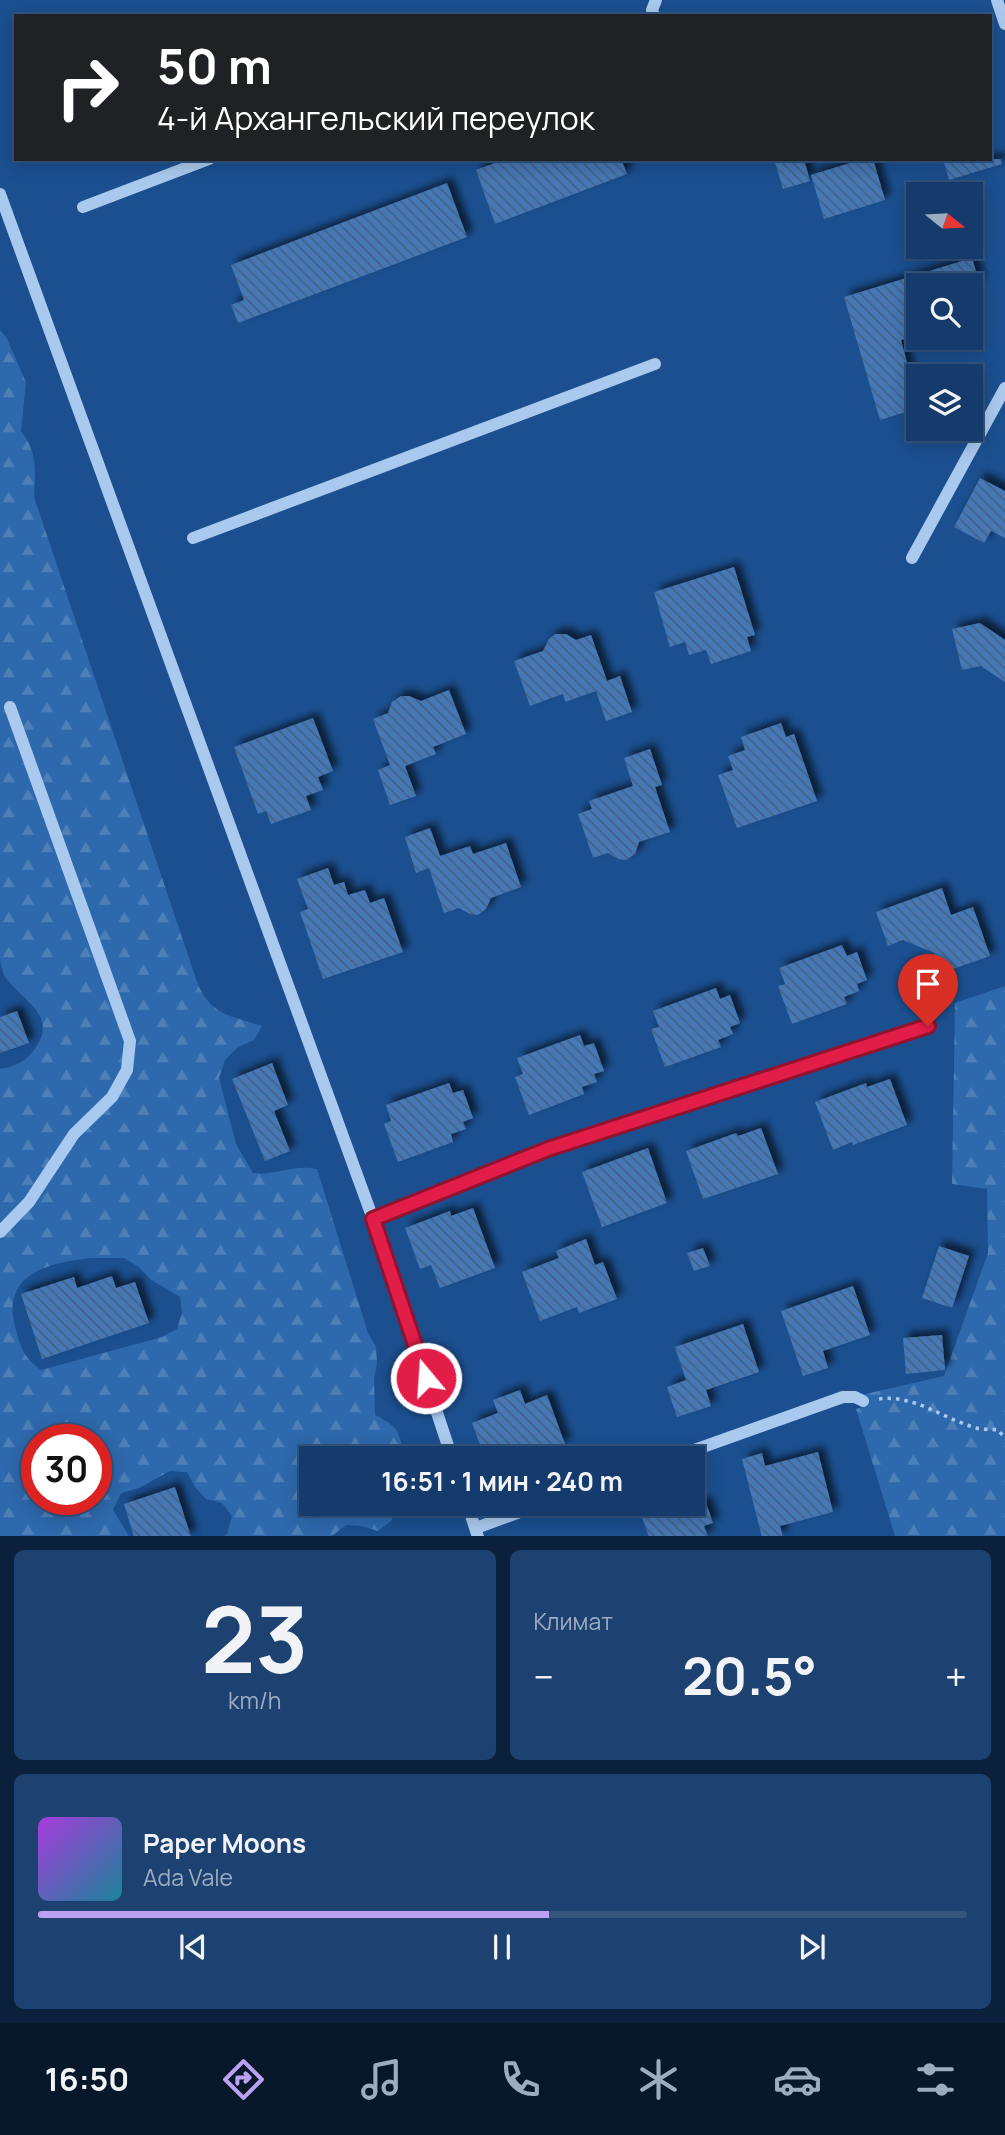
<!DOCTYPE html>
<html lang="ru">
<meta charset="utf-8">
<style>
body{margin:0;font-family:Manrope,sans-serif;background:#1d4271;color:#f1f3f6;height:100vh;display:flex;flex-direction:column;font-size:26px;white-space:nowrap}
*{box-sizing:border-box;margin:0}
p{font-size:23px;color:#9dadc1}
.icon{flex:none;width:38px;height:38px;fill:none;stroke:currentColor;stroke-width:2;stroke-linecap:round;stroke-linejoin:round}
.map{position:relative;height:1536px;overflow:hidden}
.sheet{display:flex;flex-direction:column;gap:14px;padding:14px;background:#0b203b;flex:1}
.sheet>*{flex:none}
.guide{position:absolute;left:14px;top:14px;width:978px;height:147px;border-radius:0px;box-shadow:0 4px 18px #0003,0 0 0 2px #33557e;background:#202124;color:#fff;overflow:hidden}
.needle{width:46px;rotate:108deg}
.tools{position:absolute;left:906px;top:182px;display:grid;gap:14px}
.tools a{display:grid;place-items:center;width:77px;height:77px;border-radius:0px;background:#143b6b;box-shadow:0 4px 18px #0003,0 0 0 2px #33557e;font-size:35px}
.speed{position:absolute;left:21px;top:1424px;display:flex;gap:14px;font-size:35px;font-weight:700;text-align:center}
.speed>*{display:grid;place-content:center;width:91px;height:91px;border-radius:50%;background:#143b6b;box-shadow:0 4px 18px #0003,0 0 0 2px #33557e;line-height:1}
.speed .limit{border:10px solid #d22;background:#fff;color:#111}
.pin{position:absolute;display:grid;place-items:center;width:60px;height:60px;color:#fff;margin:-72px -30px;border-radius:50% 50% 50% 0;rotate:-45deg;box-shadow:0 0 7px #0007}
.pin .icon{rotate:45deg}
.me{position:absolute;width:77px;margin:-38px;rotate:342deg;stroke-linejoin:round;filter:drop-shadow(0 0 5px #0008)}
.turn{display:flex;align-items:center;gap:24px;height:147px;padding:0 28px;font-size:32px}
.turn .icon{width:91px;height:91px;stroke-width:2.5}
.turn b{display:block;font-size:49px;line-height:60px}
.big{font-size:52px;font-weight:700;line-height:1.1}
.sheet .widget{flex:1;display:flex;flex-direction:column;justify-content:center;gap:10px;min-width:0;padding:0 24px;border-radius:10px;background:#1d4271}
.sheet .dial{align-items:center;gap:0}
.dial b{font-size:91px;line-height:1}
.song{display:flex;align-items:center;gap:21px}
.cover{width:84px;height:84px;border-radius:10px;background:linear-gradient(135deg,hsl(280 70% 55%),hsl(190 70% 35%))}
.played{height:7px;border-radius:4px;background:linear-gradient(90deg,#bca0f2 55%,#33557e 55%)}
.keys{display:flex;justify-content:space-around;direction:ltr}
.heat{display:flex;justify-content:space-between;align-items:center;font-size:38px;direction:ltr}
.sheet .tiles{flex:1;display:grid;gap:14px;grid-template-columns:1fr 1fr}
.widget:last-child{grid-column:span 2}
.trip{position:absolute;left:299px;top:1446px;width:406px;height:70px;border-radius:0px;background:#143b6b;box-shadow:0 4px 18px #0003,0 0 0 2px #33557e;font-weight:700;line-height:70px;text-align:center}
.menu{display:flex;height:112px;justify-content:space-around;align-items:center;background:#08182b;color:#9dadc1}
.menu .icon{width:49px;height:49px}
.menu .current{color:#bca0f2}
.menu b{font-size:32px;color:#f1f3f6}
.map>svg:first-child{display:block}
.forest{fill:url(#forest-firs);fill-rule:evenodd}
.building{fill:url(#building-back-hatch);filter:url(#shadow)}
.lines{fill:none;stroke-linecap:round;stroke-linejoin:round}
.path{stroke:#a9c9ee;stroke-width:3.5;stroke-dasharray:3.5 5;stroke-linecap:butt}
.minor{stroke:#a9c9ee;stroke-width:12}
.route-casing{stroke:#92132f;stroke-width:18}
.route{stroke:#e11d48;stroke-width:12}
</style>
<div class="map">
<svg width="1005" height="1537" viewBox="0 0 1005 1537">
<defs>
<pattern id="forest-firs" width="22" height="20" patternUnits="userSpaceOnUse" patternTransform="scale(1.75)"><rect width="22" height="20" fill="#2e69ad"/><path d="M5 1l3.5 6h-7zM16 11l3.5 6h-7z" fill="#4d80b9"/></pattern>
<pattern id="building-back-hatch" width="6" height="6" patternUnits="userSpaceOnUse" patternTransform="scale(1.75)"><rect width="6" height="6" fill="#4478b7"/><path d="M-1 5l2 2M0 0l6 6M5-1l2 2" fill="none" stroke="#486282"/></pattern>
<filter id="shadow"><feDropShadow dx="6" dy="-6" stdDeviation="3.5" flood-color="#0009"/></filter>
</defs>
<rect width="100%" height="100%" fill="#1b4f8f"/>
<!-- forest -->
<g class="forest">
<path d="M 0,330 L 6,337 L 26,382 L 21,431 C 38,453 35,470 34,497 L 197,982 C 210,1015 231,1016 262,1026 L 254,1040 L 238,1047 L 225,1060 L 219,1078 L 236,1144 L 253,1173 C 277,1176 291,1164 317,1169 L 368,1333 L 376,1347 L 377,1363 L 374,1379 L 375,1415 C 398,1426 401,1433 403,1458 L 312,1458 L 312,1503 L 402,1503 L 391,1521 L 378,1531 L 362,1526 L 346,1525 L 332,1536 L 224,1536 L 227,1534 L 232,1516 L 222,1503 L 206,1499 L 195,1487 L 187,1472 L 170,1471 L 139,1488 L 121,1493 L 113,1510 L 129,1536 L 0,1536 L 0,1069 C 16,1066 26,1062 36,1047 C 59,1014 18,998 4,975 C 2,970 1,964 0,959 ZM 91,1258 L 124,1258 L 139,1267 L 150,1279 L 180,1297 L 182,1313 L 177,1329 L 162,1337 L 41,1370 C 25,1358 21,1350 16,1330 C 0,1275 45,1263 91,1258 ZM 37,1440 L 96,1440 L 96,1500 L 37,1500 Z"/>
<path d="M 1005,986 L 1005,1536 L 895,1536 L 856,1409 L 865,1406 L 861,1395 L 944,1376 L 988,1253 L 987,1189 L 952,1184 L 955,1003 Z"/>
</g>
<!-- building -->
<g class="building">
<path d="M 506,159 L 621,159 L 627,174 L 495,224 L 476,170 Z"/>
<path d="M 774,159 L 804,159 L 810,181 L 783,189 Z"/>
<path d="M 863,159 L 873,159 L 885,200 L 824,219 L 811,175 Z"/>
<path d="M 943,159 L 1001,159 L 1002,164 L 949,180 Z"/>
<path d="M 447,183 L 467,237 L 238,323 L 231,305 L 244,300 L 231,265 Z"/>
<path d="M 972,258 L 980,285 L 919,285 L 919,317 L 914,318 L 919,335 L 901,340 L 919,408 L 880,420 L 844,297 Z"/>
<path d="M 980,478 L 1005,491 L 1005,538 L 991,531 L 984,543 L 954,527 Z"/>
<path d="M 734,567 L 755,635 L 747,637 L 751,651 L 711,664 L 706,650 L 689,655 L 685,642 L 670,647 L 654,592 Z"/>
<path d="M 980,623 L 1005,640 L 1005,682 L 981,666 L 962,670 L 952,629 Z"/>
<path d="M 555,634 L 566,634 L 576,640 L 591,635 L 607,681 L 620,676 L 632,712 L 606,721 L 596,691 L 565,702 L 563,694 L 530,706 L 514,661 L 543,651 L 549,639 Z"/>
<path d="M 449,690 L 466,734 L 433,747 L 436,754 L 405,766 L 416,796 L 390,805 L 378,770 L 390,765 L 373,719 L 388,713 L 392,702 L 401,696 L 409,696 L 421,701 Z"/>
<path d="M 313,718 L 333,771 L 318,777 L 323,790 L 306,796 L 311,810 L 271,824 L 266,811 L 258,814 L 234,747 Z"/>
<path d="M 781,723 L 786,737 L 794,734 L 817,801 L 737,828 L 718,775 L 733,770 L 728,756 L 745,750 L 741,737 Z"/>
<path d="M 650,749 L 662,785 L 655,787 L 670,832 L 639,842 L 635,854 L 626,860 L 618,859 L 608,853 L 593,858 L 578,814 L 592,809 L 589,801 L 633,786 L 624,758 Z"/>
<path d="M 430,828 L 440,856 L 470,846 L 473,854 L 506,843 L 521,887 L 491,898 L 486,909 L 478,915 L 470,914 L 459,908 L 444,913 L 429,868 L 416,873 L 405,837 Z"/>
<path d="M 328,868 L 334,885 L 344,882 L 348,895 L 365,890 L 370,903 L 384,898 L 403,952 L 323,979 L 300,912 L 308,909 L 297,879 Z"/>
<path d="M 942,888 L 951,915 L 973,907 L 990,956 L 942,973 L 934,953 L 903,940 L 888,946 L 876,912 Z"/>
<path d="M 842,945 L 847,956 L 857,952 L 867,980 L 857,984 L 859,991 L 844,997 L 847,1004 L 792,1024 L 778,986 L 785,984 L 779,968 Z"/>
<path d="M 716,988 L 720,999 L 730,995 L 740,1023 L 730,1027 L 733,1034 L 718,1040 L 721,1047 L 665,1067 L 651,1029 L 659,1027 L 653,1011 Z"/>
<path d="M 17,1011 L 29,1043 L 0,1053 L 0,1017 Z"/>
<path d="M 580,1035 L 584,1046 L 594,1043 L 604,1071 L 594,1074 L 597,1082 L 582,1087 L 584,1094 L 529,1115 L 515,1077 L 523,1074 L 517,1058 Z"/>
<path d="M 272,1063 L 288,1105 L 274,1111 L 290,1151 L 265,1161 L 232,1079 Z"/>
<path d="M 890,1079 L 907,1125 L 853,1145 L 852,1142 L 833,1150 L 815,1102 L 866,1083 L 867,1087 Z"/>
<path d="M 449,1083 L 453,1093 L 463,1090 L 473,1118 L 463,1122 L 466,1129 L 451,1134 L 453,1142 L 398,1162 L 384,1124 L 391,1121 L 386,1105 Z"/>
<path d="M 761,1128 L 778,1174 L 703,1199 L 686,1151 L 736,1133 L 738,1136 Z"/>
<path d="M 648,1148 L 667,1203 L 602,1227 L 582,1172 Z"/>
<path d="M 473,1208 L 495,1268 L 440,1288 L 431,1265 L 420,1269 L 405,1228 L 450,1211 L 451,1216 Z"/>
<path d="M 586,1239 L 595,1265 L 603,1262 L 617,1299 L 579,1313 L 577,1307 L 540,1321 L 522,1272 L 559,1258 L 556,1251 Z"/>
<path d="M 939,1246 L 969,1256 L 952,1308 L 922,1298 Z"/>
<path d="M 703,1248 L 710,1266 L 694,1271 L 687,1253 Z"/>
<path d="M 112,1276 L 116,1288 L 135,1282 L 149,1323 L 42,1359 L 21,1294 L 74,1277 L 77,1288 Z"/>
<path d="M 853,1286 L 870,1335 L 823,1351 L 828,1368 L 803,1376 L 781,1311 Z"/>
<path d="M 743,1324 L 759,1372 L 706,1390 L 711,1406 L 677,1417 L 667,1387 L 686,1380 L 675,1347 Z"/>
<path d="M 942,1335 L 945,1370 L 906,1374 L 903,1338 Z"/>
<path d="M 520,1390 L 525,1404 L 547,1395 L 565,1444 L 543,1453 L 545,1458 L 485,1458 L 472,1423 L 498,1413 L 493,1400 Z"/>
<path d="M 818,1452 L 833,1512 L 780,1526 L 783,1537 L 762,1537 L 742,1459 L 762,1453 L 765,1466 Z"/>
<path d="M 175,1487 L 191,1537 L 134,1537 L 124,1504 Z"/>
<path d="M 637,1503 L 706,1503 L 713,1523 L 704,1526 L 708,1537 L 649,1537 Z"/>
</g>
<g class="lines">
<!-- path -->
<path class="path" d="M 879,1399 C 913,1394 944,1419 976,1428 C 982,1430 991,1429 998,1430 L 1005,1438"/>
<!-- minor -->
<g class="minor">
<path d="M 997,0 L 1005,24"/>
<path d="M 654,16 L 652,10 L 656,0"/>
<path d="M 0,194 L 373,1219 L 452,1458"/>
<path d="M 83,207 L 209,159"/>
<path d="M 193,538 L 655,364"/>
<path d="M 912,558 L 1005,388"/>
<path d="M 373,1219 L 548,1149 L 927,1026"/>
<path d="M 0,1232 L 29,1202 L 74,1134 L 112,1097 L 127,1070 L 130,1041 L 10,707"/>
<path d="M 672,1458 L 843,1397 L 855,1397 L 863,1401"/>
<path d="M 467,1503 L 478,1537"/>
<path d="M 476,1528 L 544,1503"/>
</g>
</g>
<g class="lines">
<defs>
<path id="route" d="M 426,1378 L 373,1219 L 548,1149 L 928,1026"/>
</defs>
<!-- route casing -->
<use href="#route" class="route-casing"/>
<!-- route -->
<use href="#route" class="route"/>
</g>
</svg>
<div class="tools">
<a><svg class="needle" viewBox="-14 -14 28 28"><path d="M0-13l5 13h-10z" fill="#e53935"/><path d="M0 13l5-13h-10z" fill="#9dadc1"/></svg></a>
<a><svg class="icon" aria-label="search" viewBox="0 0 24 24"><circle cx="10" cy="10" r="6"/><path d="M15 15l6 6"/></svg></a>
<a><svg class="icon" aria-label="layers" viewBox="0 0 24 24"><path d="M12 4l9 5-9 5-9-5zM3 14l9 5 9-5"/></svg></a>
</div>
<div class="speed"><div class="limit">30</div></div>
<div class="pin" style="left:928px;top:1026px;background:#d93025"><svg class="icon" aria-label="arrive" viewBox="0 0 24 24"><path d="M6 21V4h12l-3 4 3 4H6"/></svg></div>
<svg class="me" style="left:426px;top:1378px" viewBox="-20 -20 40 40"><circle r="17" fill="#e11d48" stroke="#fff" stroke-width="3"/><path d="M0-11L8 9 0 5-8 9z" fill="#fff"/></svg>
<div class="trip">16:51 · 1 мин · 240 m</div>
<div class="guide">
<div class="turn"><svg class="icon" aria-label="right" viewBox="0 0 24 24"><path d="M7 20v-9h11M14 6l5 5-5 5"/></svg><div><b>50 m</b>4-й Архангельский переулок</div></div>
</div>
</div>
<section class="sheet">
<div class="tiles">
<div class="widget dial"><b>23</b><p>km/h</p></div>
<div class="widget"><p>Климат</p>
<div class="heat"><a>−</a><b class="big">20.5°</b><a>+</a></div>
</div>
<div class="widget">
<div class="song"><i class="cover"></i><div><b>Paper Moons</b><p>Ada Vale</p></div></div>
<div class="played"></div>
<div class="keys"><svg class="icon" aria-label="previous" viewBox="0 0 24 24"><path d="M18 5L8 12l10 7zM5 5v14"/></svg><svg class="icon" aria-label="pause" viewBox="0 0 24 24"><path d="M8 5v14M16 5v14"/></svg><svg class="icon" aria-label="next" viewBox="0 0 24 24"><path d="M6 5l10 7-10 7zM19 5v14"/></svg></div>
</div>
</div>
</section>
<nav class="menu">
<b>16:50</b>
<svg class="icon current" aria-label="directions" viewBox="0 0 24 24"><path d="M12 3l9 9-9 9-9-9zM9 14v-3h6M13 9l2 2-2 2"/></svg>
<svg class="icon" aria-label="music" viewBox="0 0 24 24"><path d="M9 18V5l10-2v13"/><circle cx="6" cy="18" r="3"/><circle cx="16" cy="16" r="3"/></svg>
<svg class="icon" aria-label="phone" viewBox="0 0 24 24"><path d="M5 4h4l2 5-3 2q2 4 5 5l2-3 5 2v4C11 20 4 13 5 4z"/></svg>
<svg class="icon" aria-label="climate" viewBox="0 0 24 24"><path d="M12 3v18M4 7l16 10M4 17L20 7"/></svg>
<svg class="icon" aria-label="car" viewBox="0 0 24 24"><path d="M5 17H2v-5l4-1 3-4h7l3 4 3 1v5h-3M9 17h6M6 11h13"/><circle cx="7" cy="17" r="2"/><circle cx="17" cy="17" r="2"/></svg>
<svg class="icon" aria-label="filters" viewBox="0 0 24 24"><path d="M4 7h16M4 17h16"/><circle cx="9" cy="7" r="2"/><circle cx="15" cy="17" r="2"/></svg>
</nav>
